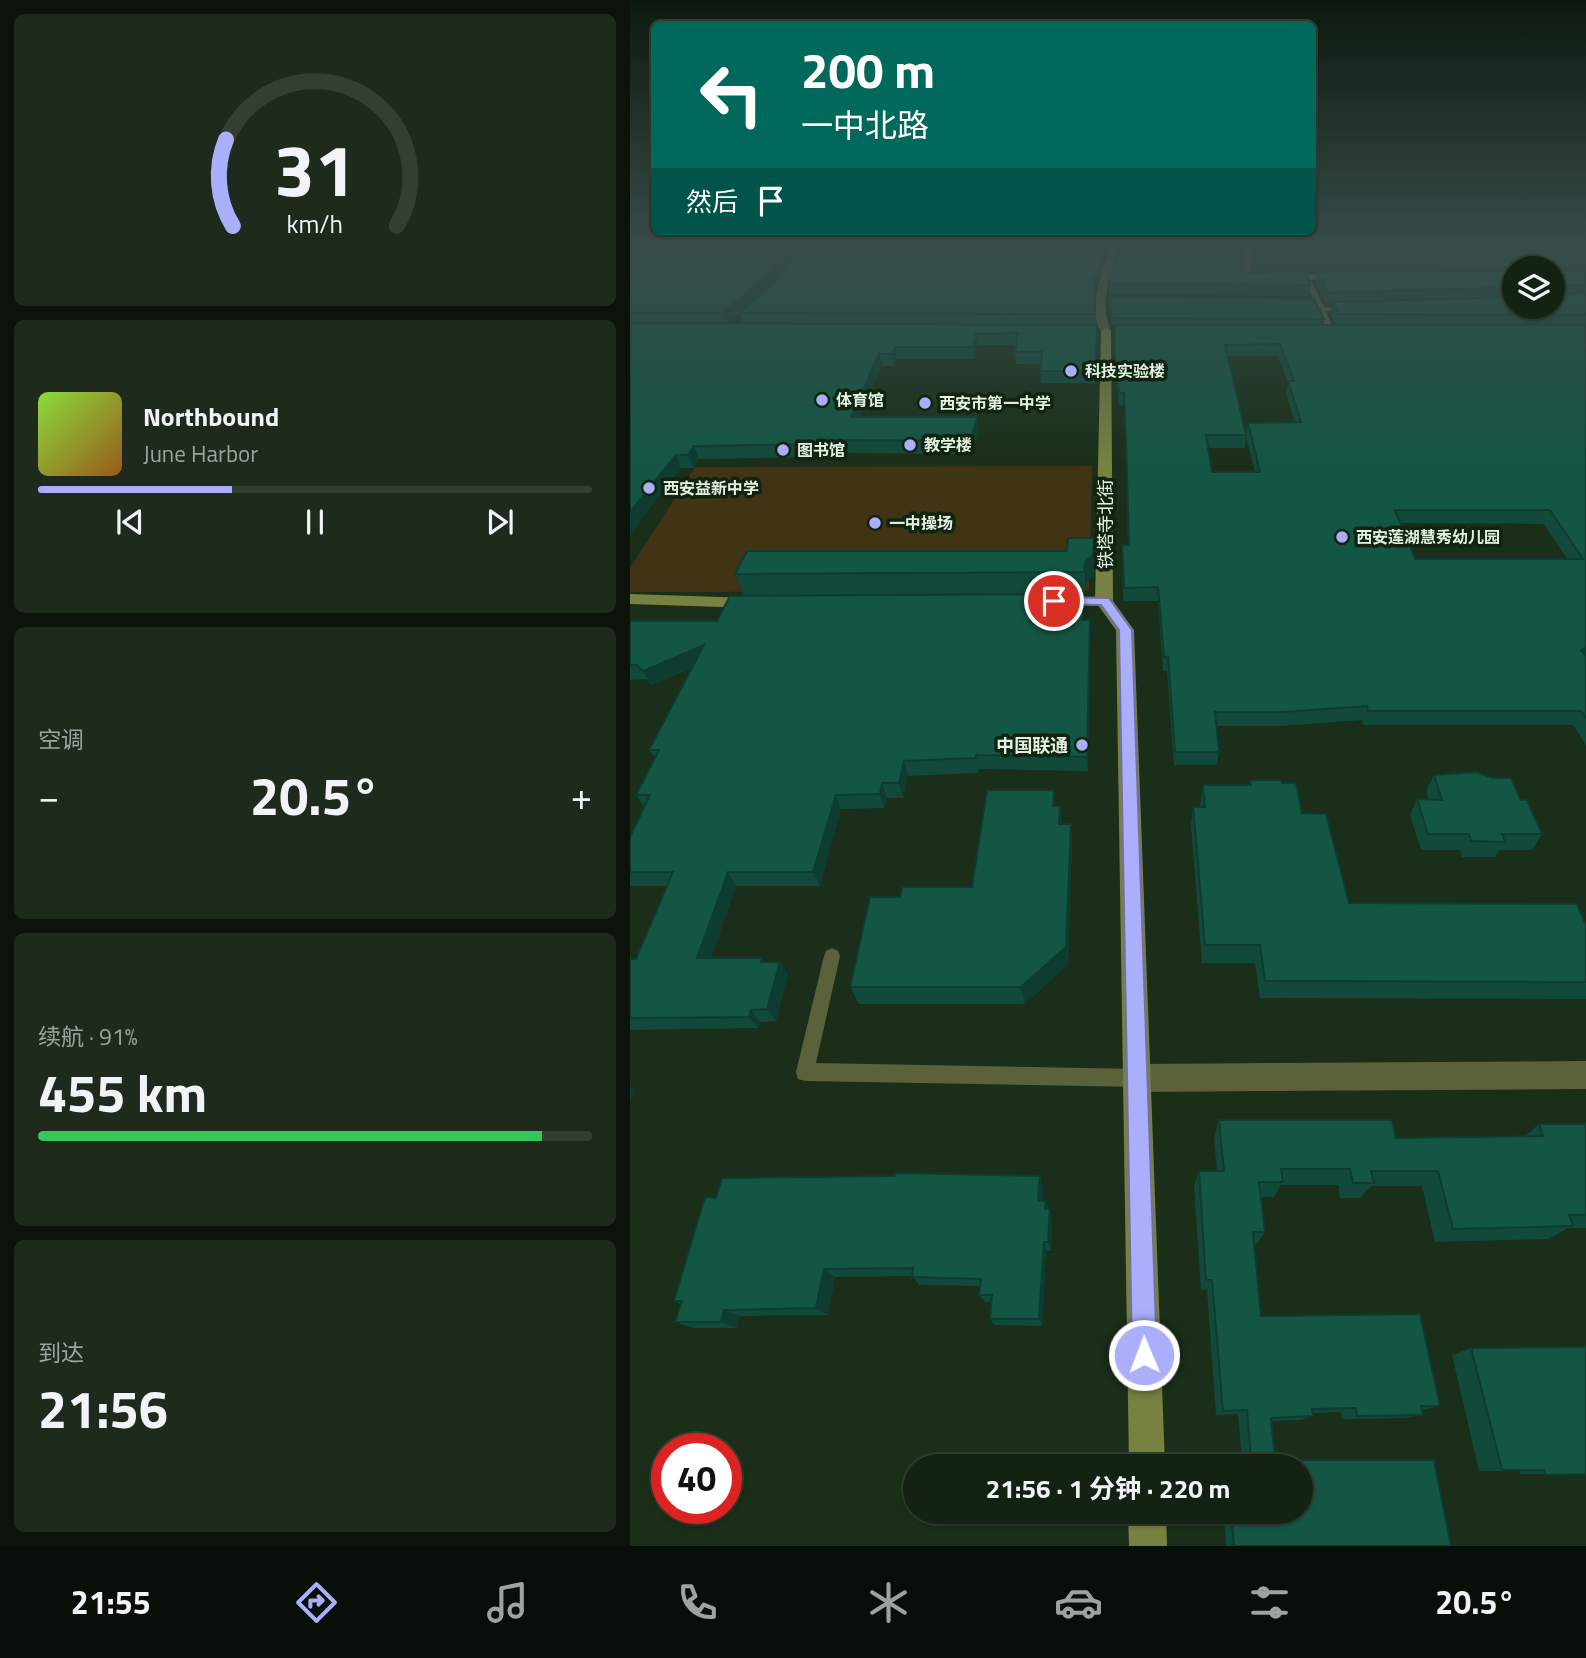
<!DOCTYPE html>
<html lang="zh">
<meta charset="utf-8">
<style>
body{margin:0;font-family:"Titillium Web","Noto Sans SC",sans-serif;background:#1d2a1c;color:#f1f3f6;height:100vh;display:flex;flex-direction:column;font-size:26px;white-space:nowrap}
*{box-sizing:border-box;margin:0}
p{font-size:23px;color:#9da4a0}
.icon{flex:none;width:38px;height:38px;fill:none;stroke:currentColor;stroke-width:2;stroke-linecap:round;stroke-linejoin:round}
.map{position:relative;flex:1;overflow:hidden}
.side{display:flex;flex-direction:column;gap:14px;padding:14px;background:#0b130a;width:630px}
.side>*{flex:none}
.hud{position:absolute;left:21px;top:21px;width:665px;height:214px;border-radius:10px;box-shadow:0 2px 5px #0004,0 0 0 2px #333f33;background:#00695c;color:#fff;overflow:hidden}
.controls{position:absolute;left:872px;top:256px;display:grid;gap:14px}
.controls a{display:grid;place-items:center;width:63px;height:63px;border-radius:50%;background:#142213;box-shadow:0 2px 5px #0004,0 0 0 2px #333f33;font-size:35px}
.speed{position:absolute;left:21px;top:1433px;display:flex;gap:14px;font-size:35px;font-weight:700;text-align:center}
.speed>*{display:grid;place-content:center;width:91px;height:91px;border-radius:50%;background:#142213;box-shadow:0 2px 5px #0004,0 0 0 2px #333f33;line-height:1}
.speed .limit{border:10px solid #d22;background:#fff;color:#111}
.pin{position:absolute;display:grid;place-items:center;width:60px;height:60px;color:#fff;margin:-30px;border:4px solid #fff;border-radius:50%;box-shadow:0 2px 7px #0007}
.me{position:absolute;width:77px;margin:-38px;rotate:359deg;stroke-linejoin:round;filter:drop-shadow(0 0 5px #0008)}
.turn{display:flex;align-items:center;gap:24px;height:147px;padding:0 35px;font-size:32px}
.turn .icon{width:91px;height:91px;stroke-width:2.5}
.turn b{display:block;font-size:49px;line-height:60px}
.then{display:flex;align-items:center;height:66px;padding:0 35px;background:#0003;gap:14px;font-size:26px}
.big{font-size:52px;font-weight:700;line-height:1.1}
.side .widget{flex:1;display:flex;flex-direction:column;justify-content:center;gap:10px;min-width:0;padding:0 24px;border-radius:10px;background:#1d2a1c}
.side .dial{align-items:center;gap:0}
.dial svg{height:182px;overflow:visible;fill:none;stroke:#333f33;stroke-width:7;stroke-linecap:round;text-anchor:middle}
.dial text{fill:#f1f3f6;stroke:none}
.song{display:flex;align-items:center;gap:21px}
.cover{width:84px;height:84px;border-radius:10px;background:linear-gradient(135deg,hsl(90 70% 55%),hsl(30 70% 35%))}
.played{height:7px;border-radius:4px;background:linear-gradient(90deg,#abaffb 35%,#333f33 35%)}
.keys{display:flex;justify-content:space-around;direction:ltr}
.heat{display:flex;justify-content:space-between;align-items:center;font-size:38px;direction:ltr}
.charge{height:10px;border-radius:5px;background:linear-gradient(90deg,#34c759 91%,#333f33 0)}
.trip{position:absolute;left:273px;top:1454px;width:410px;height:70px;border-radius:35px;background:#142213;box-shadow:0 2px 5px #0004,0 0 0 2px #333f33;font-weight:700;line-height:70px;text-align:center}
.tabs{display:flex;height:112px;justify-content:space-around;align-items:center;background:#080e08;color:#9da4a0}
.tabs .icon{width:49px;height:49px}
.tabs .selected{color:#abaffb}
.tabs b{font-size:32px;color:#f1f3f6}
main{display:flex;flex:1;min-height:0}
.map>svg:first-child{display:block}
.green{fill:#403415}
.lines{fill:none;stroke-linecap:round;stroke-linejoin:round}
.lane{fill:#5b613a;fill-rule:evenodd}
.street{fill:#5b613a;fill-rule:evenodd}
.secondary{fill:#778140;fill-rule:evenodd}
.wall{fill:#114a3a;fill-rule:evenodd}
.shaded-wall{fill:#0e3c30}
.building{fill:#145644;stroke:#0e3c30;stroke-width:2;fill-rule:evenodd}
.route{fill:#abaffb;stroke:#6f72a3;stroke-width:2}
.poi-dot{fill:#abaffb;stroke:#102410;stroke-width:2.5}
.labels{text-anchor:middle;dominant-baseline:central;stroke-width:7;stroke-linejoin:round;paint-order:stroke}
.far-poi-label{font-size:16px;font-weight:bold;fill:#e3f0e2;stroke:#102410;text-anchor:start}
.street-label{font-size:18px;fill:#e3f0e2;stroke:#102410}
.poi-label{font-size:18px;font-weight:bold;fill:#e3f0e2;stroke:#102410;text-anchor:end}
</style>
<main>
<section class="side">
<div class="widget dial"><svg viewBox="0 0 100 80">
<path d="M14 69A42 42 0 1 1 86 69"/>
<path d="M14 69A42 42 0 0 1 11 31" stroke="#abaffb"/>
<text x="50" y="56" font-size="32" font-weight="700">31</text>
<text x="50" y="72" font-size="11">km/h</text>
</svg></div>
<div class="widget">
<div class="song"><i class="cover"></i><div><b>Northbound</b><p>June Harbor</p></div></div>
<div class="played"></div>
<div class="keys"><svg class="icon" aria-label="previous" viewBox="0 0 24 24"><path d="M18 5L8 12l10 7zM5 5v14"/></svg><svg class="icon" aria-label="pause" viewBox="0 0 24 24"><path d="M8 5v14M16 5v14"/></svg><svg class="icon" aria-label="next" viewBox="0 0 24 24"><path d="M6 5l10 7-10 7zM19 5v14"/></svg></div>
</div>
<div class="widget"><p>空调</p>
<div class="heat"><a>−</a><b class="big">20.5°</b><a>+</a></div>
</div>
<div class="widget"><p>续航 · 91%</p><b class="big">455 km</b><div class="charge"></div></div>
<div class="widget"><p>到达</p><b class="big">21:56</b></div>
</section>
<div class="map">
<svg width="956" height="1546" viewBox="0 0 956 1546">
<rect width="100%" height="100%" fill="#1a2e19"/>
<!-- green -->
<path class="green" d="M 462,466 L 459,591 L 0,592 L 0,568 L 65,467 Z"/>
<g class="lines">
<!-- lane -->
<g class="lane">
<path d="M 677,276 L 680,278 L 694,307 L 718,306 L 721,308 L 696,311 L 705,334 L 698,332 L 674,278 Z"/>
<path d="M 202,948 L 208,951 L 210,956 L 186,1063 L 509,1069 L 516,1071 L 518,1078 L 516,1085 L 509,1087 L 175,1081 L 168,1079 L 166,1072 L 194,956 L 196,951 Z"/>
</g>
<!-- street -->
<g class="street">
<path d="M 480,247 L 489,247 C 480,273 469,305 481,331 L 476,334 C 453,323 473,266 480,247 Z"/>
<path d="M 615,247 L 624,247 L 620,275 L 714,274 L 719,277 L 714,280 L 612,280 Z"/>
<path d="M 956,1061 L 956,1089 L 509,1092 L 499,1088 L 495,1078 L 499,1068 L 509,1064 Z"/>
</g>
<!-- secondary -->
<g class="secondary">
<path d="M 476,328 L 481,331 L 483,601 L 504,630 L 535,1466 L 499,1466 L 486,630 L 465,601 L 471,331 Z"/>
<path d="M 0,594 L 122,598 L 131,603 L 122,608 L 0,604 Z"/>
<path d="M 498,1512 L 536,1512 L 537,1546 L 499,1546 Z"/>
</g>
</g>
<!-- wall -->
<g class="wall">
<path d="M 0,247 L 479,247 L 464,292 L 466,325 L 467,325 L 467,383 L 411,383 L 410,371 L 411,364 L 386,364 L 385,352 L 386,345 L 348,345 L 344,359 L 267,359 L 264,366 L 252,366 L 229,417 L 349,430 L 342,454 L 204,453 L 202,457 L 69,459 L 63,468 L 51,468 L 10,521 L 0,536 ZM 169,250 L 143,284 L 167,251 ZM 120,304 L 110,313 L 113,324 L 97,324 Z"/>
<path d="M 489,247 L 614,247 L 611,270 L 616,273 L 681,285 L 679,296 L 479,294 L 479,283 Z"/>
<path d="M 626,247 L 956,247 L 956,745 L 943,725 L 733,725 L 732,720 L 651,726 L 586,726 L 589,752 L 587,765 L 544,765 L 537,671 L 533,671 L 528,601 L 493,601 L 492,545 L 498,545 L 494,405 L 489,405 L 487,383 L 485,383 L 485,325 L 482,325 L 479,297 L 694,319 L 692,325 L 706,325 L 700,313 L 702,304 L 696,304 L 685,283 L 687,272 L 884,271 L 884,306 L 922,268 L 884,268 L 884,270 L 623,272 ZM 598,356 L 648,356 L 658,383 L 656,394 L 665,423 L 618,423 L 616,436 L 625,472 L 582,472 L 578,448 L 615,448 L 616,435 ZM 771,523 L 914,524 L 937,559 L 785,559 Z"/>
<path d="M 437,551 L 464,576 L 455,583 L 455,593 L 114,595 L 105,574 Z"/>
<path d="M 454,609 L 454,620 L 460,620 L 460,635 L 458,771 L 349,769 L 348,773 L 278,776 L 273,798 L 257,798 L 254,808 L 211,809 L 190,886 L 106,886 L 81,958 L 135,962 L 150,962 L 158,974 L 146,1021 L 130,1022 L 128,1028 L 0,1030 L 0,959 L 6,959 L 37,886 L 0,886 L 0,837 L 14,807 L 6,795 L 25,758 L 19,750 L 62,668 L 21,685 L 16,679 L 0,680 L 0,621 L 87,621 Z"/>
<path d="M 804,775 L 891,800 L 912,834 L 902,850 L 870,850 L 865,857 L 832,857 L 830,850 L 791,850 L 780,815 L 787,799 L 799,800 L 796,791 Z"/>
<path d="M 620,780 L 652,783 L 672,813 L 719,903 L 956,925 L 956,999 L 630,998 L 625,963 L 572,963 L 561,826 L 563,807 L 570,807 L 573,785 L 619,785 Z"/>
<path d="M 425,806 L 430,806 L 431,824 L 441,824 L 442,843 L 438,965 L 394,1004 L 229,1004 L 220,987 L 270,897 L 342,887 Z"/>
<path d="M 589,1120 L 762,1120 L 766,1138 L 895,1136 L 909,1124 L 956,1124 L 956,1228 L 938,1228 L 918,1239 L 805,1242 L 792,1186 L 741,1186 L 730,1198 L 710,1198 L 708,1185 L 651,1185 L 644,1197 L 631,1197 L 635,1232 L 626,1245 L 624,1245 L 631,1316 L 790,1314 L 810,1406 L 792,1410 L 793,1415 L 774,1418 L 712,1419 L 711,1412 L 682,1413 L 683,1416 L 670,1420 L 641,1421 L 645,1460 L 804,1460 L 821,1546 L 596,1546 L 594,1512 L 670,1512 L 670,1466 L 590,1466 L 590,1460 L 612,1459 L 608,1414 L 586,1415 L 577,1290 L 571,1290 L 564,1186 L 569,1171 L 587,1171 L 584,1137 Z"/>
<path d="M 410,1176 L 413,1187 L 412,1201 L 416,1201 L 418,1209 L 422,1219 L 421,1251 L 416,1251 L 412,1326 L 365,1325 L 360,1319 L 361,1302 L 355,1302 L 349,1295 L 350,1286 L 289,1285 L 282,1276 L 205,1277 L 198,1315 L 110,1316 L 107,1328 L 63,1328 L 45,1322 L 51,1304 L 44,1301 L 86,1198 Z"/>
<path d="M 841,1348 L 956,1474 L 890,1474 L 889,1471 L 849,1471 L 822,1355 Z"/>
</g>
<!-- shaded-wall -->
<g class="shaded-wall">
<path d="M 159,247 L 176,247 L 167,251 L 140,287 L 96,325 L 92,313 Z"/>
<path d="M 476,247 L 479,247 L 464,293 L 464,282 Z"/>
<path d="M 346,334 L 348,345 L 344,359 L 343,347 Z"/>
<path d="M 265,347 L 267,359 L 264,366 L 262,354 Z"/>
<path d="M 249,354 L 252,366 L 224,430 L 221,417 Z"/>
<path d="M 347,417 L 349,430 L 342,454 L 341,441 Z"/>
<path d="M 200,440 L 204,453 L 202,457 L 199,444 Z"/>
<path d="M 64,446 L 69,459 L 63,468 L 58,455 Z"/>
<path d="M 46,455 L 51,468 L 10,521 L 0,536 L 0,512 Z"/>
<path d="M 464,538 L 464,576 L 455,583 L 455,593 L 455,562 Z"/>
<path d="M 460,620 L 460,635 L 458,771 L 457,757 Z"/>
<path d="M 74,645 L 81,659 L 21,685 L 13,671 Z"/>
<path d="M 956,647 L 956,656 L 943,664 L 951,650 Z"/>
<path d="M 274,761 L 278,776 L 273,798 L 269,783 Z"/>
<path d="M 252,783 L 257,798 L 254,808 L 250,794 Z"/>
<path d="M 206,795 L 211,809 L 190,886 L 183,872 Z"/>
<path d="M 441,824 L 442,843 L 438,965 L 394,1004 L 391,987 Z"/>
<path d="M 98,872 L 106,886 L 77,971 L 67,958 Z"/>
<path d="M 150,962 L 158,974 L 146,1021 L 137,1009 Z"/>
<path d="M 121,1010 L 130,1022 L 128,1028 L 119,1017 Z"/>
<path d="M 0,1086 L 5,1090 L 0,1102 Z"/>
<path d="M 410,1176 L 413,1187 L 411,1211 L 408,1201 Z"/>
<path d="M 420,1209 L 422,1219 L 421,1251 L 418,1242 Z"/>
<path d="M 414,1242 L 416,1251 L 412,1326 L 409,1319 Z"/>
<path d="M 194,1269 L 205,1277 L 198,1315 L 186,1308 Z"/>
<path d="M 94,1310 L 110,1316 L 107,1328 L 91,1322 Z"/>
</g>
<!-- building -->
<g class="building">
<path d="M 0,247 L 159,247 L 137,276 L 92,313 L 0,313 Z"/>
<path d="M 172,247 L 476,247 L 464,282 L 465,314 L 110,313 L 145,282 Z"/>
<path d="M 489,247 L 614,247 L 610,269 L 616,273 L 675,272 L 681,285 L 479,283 Z"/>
<path d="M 626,247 L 956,247 L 956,262 L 926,261 L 923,269 L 956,272 L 956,285 L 924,286 L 926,294 L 956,292 L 956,315 L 708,314 L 702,302 L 884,297 L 884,306 L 922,306 L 922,268 L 889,268 L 890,262 L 888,260 L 624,262 Z"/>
<path d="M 884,271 L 884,287 L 698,293 L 687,272 Z"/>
<path d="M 479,297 L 684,299 L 694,319 L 482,318 Z"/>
<path d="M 0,323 L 467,325 L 466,371 L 410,371 L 412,352 L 385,352 L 388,333 L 346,334 L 343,347 L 265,347 L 262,354 L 249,354 L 221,417 L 347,417 L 341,441 L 200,440 L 199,444 L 64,446 L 58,455 L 46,455 L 0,512 Z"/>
<path d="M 485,325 L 956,325 L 956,647 L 951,650 L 956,657 L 956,718 L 951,711 L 738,711 L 737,706 L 654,712 L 585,712 L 589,752 L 545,752 L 538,657 L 534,657 L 528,587 L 494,588 L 492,545 L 499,545 L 496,443 L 494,393 L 489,393 L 487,371 L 485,371 ZM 650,344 L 664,381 L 658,381 L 671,422 L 618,423 L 630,472 L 582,472 L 576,435 L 616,435 L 595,345 ZM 765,510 L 920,510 L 953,559 L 785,559 Z"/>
<path d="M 438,538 L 464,538 L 463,555 L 455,562 L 454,572 L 105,574 L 117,551 L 437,551 Z"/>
<path d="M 454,594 L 453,620 L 460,620 L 457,757 L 346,755 L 346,758 L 274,761 L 269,783 L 252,783 L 250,794 L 206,795 L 183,872 L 98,872 L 67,958 L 132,958 L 131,962 L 150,962 L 137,1009 L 121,1010 L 119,1017 L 0,1018 L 0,959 L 6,959 L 43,872 L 0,872 L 0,837 L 20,795 L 6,795 L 29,750 L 19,750 L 74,645 L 13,671 L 7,665 L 0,665 L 0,621 L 87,621 L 100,596 Z"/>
<path d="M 847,772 L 863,778 L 881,778 L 891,800 L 897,800 L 912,834 L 872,834 L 875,842 L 841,841 L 839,834 L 798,834 L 787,799 L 812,800 L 804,775 Z"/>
<path d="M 620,780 L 651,780 L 652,783 L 666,783 L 672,813 L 696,814 L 719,903 L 947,904 L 956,925 L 956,982 L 635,981 L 630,945 L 575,945 L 563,807 L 575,807 L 573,785 L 621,785 Z"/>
<path d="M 357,790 L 424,790 L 423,806 L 430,806 L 429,824 L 441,824 L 436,947 L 391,987 L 220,987 L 240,897 L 270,897 L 272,887 L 342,887 Z"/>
<path d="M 589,1120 L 762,1120 L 766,1138 L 913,1136 L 909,1124 L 956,1124 L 956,1215 L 939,1215 L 943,1226 L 823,1229 L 808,1171 L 741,1171 L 744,1183 L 723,1183 L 720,1169 L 651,1169 L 653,1182 L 629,1182 L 635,1232 L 623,1232 L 631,1316 L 790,1314 L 810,1406 L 791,1406 L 793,1415 L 727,1416 L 726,1408 L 682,1409 L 683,1416 L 641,1418 L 645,1460 L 804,1460 L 821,1546 L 604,1546 L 601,1512 L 670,1512 L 670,1466 L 598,1466 L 597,1459 L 621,1459 L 617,1410 L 593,1411 L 582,1280 L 576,1280 L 569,1171 L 594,1171 Z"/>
<path d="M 266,1173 L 410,1176 L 408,1201 L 416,1201 L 415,1209 L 420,1209 L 418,1242 L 414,1242 L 409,1319 L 360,1319 L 362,1295 L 349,1295 L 351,1279 L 282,1277 L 283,1268 L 194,1269 L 186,1308 L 94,1310 L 91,1322 L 45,1322 L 52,1301 L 44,1301 L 75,1197 L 86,1198 L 92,1178 L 265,1176 Z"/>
<path d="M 956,1347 L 956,1474 L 915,1475 L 914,1470 L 872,1470 L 841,1348 Z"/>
</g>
<!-- sky -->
<linearGradient id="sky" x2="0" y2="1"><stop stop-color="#0e190e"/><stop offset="0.53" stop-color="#384c49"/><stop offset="1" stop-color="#384c49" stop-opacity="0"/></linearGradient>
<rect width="956" height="464" fill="url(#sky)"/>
<!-- route -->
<path class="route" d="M 424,597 L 479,598 L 502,630 L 527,1355 L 524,1365 L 514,1368 L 505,1365 L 502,1355 L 489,630 L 471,605 L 419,604 L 418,601 Z"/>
<!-- markers -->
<g class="poi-dot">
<circle cx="441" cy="371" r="7"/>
<circle cx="192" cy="400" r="7"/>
<circle cx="295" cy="403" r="7"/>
<circle cx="280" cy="445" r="7"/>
<circle cx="153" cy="450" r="7"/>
<circle cx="19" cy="488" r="7"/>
<circle cx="245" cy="523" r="7"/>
<circle cx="712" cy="537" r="7"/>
<circle cx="452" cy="745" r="7"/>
</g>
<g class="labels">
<!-- far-poi labels -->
<g class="far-poi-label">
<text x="455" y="371">科技实验楼</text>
<text x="206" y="400">体育馆</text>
<text x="309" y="403">西安市第一中学</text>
<text x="294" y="445">教学楼</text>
<text x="167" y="450">图书馆</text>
<text x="33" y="488">西安益新中学</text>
<text x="259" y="523">一中操场</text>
<text x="726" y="537">西安莲湖慧秀幼儿园</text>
</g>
<!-- street labels -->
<g class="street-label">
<text transform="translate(475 524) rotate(-90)">铁塔寺北街</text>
</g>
<!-- poi labels -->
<g class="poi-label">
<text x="438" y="745">中国联通</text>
</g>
</g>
</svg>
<div class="controls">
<a><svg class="icon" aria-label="layers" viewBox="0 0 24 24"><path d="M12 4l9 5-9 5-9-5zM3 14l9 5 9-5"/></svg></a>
</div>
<div class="speed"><div class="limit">40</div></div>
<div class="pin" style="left:424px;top:601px;background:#d93025"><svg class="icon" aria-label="arrive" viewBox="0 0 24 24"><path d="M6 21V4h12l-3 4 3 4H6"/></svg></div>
<svg class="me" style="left:514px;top:1355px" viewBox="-20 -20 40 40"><circle r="17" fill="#abaffb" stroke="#fff" stroke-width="3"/><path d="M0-11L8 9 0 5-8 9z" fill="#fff"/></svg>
<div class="trip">21:56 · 1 分钟 · 220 m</div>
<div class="hud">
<div class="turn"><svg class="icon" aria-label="left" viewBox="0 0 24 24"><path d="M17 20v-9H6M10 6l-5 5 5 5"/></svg><div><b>200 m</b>一中北路</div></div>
<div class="then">然后<svg class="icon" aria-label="arrive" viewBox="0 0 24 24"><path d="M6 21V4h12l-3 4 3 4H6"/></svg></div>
</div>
</div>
</main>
<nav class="tabs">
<b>21:55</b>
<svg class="icon selected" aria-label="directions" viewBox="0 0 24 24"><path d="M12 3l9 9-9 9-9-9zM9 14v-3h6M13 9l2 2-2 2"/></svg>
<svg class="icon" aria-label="music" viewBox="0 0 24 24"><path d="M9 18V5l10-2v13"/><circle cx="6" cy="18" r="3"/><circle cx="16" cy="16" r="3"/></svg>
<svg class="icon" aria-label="phone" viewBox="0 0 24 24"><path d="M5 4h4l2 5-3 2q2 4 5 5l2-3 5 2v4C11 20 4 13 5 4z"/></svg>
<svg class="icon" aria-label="climate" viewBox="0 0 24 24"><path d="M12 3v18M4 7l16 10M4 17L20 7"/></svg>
<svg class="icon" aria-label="car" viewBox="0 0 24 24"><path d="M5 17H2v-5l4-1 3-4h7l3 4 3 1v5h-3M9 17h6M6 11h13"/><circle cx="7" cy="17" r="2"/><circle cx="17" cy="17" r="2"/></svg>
<svg class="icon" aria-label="filters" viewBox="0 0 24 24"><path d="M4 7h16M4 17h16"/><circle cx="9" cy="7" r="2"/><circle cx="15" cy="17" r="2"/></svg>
<b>20.5°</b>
</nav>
